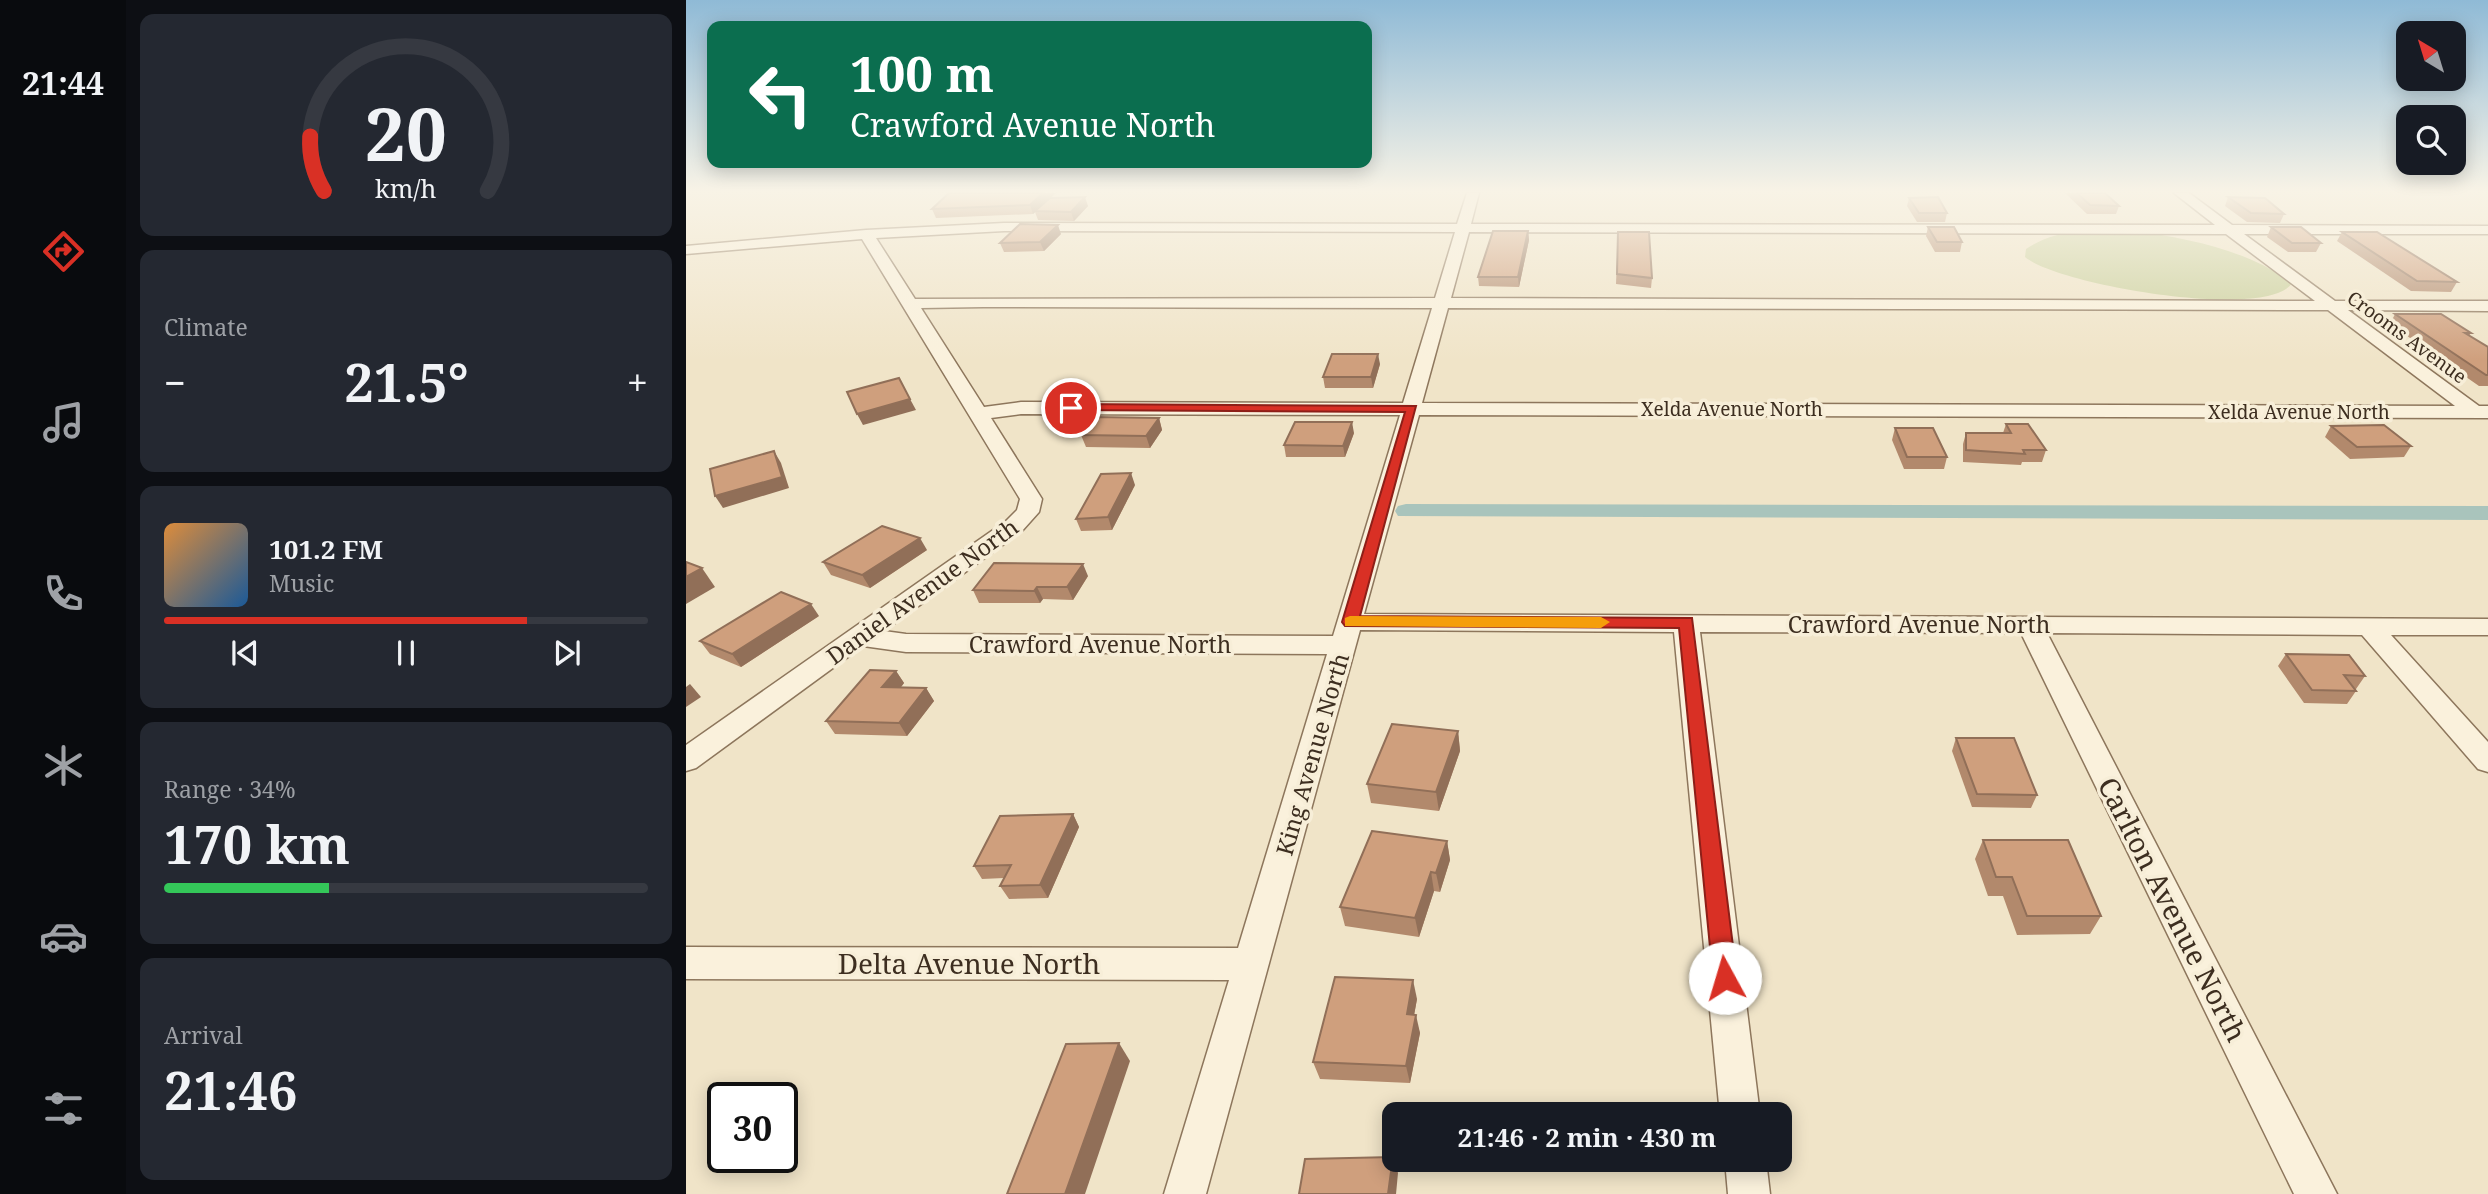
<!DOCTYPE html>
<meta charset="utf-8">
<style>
body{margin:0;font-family:"Noto Serif",serif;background:#242831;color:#f1f3f6;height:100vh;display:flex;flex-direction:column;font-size:26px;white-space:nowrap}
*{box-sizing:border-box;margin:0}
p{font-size:23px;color:#9ea1a6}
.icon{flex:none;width:38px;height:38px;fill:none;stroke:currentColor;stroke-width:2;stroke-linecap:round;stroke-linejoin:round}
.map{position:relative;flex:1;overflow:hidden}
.panel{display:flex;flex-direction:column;gap:14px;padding:14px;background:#0d0f14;width:560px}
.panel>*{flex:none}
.hud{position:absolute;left:21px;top:21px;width:665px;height:147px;border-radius:14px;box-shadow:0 4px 18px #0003;background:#0b6e4f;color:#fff;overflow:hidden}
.needle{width:46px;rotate:322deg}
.tools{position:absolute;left:1710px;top:21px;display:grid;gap:14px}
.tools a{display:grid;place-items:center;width:70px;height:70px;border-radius:14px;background:#171b24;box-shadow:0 4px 18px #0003;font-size:35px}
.speed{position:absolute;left:21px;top:1082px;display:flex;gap:14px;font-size:35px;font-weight:700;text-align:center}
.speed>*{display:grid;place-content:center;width:91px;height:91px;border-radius:50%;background:#171b24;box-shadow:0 4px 18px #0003;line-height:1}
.speed .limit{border:4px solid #111;border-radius:10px;background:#fff;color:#111}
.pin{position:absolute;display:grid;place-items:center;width:60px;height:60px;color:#fff;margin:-30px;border:4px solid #fff;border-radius:50%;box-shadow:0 2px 7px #0007}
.me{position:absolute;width:77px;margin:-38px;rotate:354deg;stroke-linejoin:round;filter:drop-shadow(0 0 5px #0008)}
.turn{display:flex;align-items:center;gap:24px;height:147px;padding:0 28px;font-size:32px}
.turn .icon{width:91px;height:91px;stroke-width:2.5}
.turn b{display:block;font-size:49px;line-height:60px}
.big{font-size:52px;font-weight:700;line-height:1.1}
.panel .card{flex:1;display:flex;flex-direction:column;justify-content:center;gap:10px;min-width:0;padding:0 24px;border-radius:14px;background:#242831}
.panel .dial{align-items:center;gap:0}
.dial svg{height:182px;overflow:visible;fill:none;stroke:#363941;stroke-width:7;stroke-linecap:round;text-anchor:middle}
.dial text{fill:#f1f3f6;stroke:none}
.song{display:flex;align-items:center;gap:21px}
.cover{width:84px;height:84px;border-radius:10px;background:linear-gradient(135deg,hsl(30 70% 55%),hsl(210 70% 35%))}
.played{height:7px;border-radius:4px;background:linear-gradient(90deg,#d93025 75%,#363941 75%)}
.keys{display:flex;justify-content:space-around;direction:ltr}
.heat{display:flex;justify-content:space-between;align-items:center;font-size:38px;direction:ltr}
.charge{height:10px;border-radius:5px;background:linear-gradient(90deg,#34c759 34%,#363941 0)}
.trip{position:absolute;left:696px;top:1102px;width:410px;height:70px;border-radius:14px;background:#171b24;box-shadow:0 4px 18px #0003;font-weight:700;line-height:70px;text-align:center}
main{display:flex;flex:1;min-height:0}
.dock{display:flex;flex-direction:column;width:126px;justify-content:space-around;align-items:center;background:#090b0e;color:#9ea1a6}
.dock .icon{width:49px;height:49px}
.dock .selected{color:#d93025}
.dock b{font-size:32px;color:#f1f3f6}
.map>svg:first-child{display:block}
.green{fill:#c9cf9b}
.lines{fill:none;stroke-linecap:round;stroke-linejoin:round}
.canal{fill:#a9c4bc;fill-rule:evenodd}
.minor-casing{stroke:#8d765c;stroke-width:3}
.minor{fill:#faf1dc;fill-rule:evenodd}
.wall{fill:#b2896c}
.shaded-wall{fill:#916f58}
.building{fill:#cf9f7d;stroke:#916f58;stroke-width:2}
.route{fill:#d93025;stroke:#8d1f18;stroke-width:2}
.slow{fill:#f59e0b}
.labels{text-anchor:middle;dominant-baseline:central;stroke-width:7;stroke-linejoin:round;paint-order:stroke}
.far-street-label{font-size:19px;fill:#3d2e20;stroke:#f7eed8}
.street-label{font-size:23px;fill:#3d2e20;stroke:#f7eed8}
.near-street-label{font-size:28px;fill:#3d2e20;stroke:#f7eed8}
</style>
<main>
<nav class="dock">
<b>21:44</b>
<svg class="icon selected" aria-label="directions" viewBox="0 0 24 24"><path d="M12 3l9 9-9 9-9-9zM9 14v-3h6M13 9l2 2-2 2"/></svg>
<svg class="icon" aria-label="music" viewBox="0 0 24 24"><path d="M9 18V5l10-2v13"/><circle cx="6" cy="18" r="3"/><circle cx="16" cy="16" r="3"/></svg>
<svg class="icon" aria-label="phone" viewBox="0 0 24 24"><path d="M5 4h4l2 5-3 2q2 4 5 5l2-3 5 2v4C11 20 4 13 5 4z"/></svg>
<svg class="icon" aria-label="climate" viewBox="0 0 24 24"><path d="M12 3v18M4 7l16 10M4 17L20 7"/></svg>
<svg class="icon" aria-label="car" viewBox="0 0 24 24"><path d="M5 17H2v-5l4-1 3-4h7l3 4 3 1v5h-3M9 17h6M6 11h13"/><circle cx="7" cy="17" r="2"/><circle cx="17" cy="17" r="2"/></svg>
<svg class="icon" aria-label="filters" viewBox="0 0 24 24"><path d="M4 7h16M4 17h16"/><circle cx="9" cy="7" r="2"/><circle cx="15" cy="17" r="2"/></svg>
</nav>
<section class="panel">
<div class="card dial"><svg viewBox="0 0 100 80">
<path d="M14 69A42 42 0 1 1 86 69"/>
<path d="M14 69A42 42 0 0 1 8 45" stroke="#d93025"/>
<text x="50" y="56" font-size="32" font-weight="700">20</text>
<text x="50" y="72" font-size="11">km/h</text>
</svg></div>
<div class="card"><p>Climate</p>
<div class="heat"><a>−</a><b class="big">21.5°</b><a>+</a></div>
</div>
<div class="card">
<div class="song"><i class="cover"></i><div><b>101.2 FM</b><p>Music</p></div></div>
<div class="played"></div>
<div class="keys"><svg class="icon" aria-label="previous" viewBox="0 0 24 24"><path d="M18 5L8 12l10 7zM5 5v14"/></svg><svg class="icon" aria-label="pause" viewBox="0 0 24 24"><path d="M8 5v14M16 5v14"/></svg><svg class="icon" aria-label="next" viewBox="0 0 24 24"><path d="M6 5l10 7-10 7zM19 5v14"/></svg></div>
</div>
<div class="card"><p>Range · 34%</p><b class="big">170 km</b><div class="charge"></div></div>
<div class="card"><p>Arrival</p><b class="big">21:46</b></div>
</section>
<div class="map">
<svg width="1802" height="1194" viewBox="0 0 1802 1194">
<rect width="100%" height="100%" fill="#f0e4c8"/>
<!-- green -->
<path class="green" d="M 1446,230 C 1502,239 1560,249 1606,283 C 1582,321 1372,285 1339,257 L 1340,249 C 1373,227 1407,231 1446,230 Z"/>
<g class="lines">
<!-- canal -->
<path class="canal" d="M 720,504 L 1802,506 L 1802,520 L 712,516 L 709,511 L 712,506 Z"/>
<defs>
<g id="minor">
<path d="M 781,193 L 793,193 L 785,224 L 1529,225 L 1488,193 L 1503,193 L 1546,225 L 1802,226 L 1802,234 L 1558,234 L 1649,301 L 1802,301 L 1802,311 L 1662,310 L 1793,406 L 1802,406 L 1802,418 L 733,415 L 678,614 L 1802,619 L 1802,635 L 1705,635 L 1802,742 L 1802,772 L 1792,769 L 1676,635 L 1361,633 L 1651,1194 L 1608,1194 L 1335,633 L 1014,632 L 1074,1115 L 1034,1115 L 988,632 L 674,630 L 520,1194 L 478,1194 L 543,980 L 0,979 L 0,947 L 552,948 L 641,654 L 220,652 L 177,646 L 10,768 L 0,771 L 0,745 L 320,521 L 331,510 L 334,499 L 176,239 L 0,254 L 0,246 L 180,230 L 318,223 L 771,224 ZM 318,231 L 769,232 L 749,298 L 229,299 L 190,238 ZM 783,232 L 1540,234 L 1629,301 L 765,298 ZM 297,307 L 746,308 L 717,403 L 335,402 L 298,407 L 235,308 ZM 762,308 L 1642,310 L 1769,406 L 736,403 ZM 335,414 L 714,415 L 647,636 L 220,634 L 198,631 L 336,531 L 353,512 L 356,499 L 305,418 Z"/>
<path d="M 1039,1160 L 1080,1160 L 1084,1194 L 1042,1194 Z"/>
</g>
</defs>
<!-- minor casing -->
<use href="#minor" class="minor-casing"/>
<!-- minor -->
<use href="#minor" class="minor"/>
</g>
<!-- wall -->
<g class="wall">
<path d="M 1379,193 L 1419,193 L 1433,206 L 1430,214 L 1401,214 Z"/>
<path d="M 1542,197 L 1598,214 L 1594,223 L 1561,222 L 1539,206 Z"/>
<path d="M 366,198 L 402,206 L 388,221 L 352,220 L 349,212 L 347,214 L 250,218 L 246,209 Z"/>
<path d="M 1223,198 L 1261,213 L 1259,222 L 1231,222 L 1221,206 Z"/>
<path d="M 1242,227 L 1276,242 L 1274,252 L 1249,252 L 1240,236 Z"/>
<path d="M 1585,227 L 1635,243 L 1630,252 L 1602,252 L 1581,237 Z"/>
<path d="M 842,231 L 843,240 L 833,287 L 793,286 L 792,277 Z"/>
<path d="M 932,232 L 966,278 L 965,288 L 930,284 Z"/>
<path d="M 1656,232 L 1771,282 L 1765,292 L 1725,291 L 1651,241 Z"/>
<path d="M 375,234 L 358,251 L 318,252 L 314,243 Z"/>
<path d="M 1709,314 L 1785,333 L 1783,336 L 1802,347 L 1802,386 L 1793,386 L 1704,324 Z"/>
<path d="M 694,364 L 687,388 L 639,388 L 637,377 Z"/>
<path d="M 473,418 L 476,430 L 464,448 L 400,447 L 395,435 Z"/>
<path d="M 1320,424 L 1360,450 L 1356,462 L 1336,462 L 1335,465 L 1277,462 L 1277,444 L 1280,433 L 1317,433 Z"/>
<path d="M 1645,426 L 1725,446 L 1718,457 L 1664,459 L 1639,437 Z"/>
<path d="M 1209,428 L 1261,457 L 1258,469 L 1218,469 L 1206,440 Z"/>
<path d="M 668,433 L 659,457 L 600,457 L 598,445 Z"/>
<path d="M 449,485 L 426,530 L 395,531 L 390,519 Z"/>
<path d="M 241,550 L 184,588 L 145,575 L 137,562 Z"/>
<path d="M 402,576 L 387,600 L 357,599 L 354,603 L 293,603 L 287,590 Z"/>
<path d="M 133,616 L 55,667 L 24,654 L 14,641 Z"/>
<path d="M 1600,654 L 1679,676 L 1670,689 L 1668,689 L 1670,691 L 1661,704 L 1618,703 L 1592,666 Z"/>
<path d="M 210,671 L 218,683 L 215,687 L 240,688 L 248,701 L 221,736 L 149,734 L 140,721 Z"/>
<path d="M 772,731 L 774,751 L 753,811 L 685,803 L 681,784 Z"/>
<path d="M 1270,738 L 1351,795 L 1345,808 L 1286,807 L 1266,751 Z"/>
<path d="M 387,814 L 393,827 L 362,898 L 323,899 L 314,886 L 318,878 L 296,879 L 288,866 Z"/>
<path d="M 1297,840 L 1415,916 L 1404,934 L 1331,935 L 1317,896 L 1302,896 L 1289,859 Z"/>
<path d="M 761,841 L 764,860 L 754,892 L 748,891 L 733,937 L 659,926 L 654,907 Z"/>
<path d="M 731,999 L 728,1015 L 734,1033 L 724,1083 L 634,1079 L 627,1062 Z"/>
</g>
<!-- shaded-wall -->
<g class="shaded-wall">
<path d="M 357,193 L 370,193 L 347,214 L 344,205 Z"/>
<path d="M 399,197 L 402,206 L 388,221 L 385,212 Z"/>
<path d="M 372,225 L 375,234 L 358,251 L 354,242 Z"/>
<path d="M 842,231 L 843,240 L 833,287 L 832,277 Z"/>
<path d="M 692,354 L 694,364 L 687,388 L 685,377 Z"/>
<path d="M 224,399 L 230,410 L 177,425 L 171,414 Z"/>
<path d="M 473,418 L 476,430 L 464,448 L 460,436 Z"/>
<path d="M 666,422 L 668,433 L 659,457 L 657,446 Z"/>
<path d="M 88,451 L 95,463 L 103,488 L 37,508 L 29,496 Z"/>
<path d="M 445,473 L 449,485 L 426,530 L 422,517 Z"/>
<path d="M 234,538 L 241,550 L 184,588 L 176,575 Z"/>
<path d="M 397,564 L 402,576 L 387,600 L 381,587 Z"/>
<path d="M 16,568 L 29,587 L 0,604 L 0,577 Z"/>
<path d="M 351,587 L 357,599 L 354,603 L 348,591 Z"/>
<path d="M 125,604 L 133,616 L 55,667 L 46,654 Z"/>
<path d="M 210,671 L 218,683 L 205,700 L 196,687 Z"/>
<path d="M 4,684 L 15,697 L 0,707 L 0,687 Z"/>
<path d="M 240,688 L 248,701 L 221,736 L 213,723 Z"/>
<path d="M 772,731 L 774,751 L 753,811 L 750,792 Z"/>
<path d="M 387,814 L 393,827 L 362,898 L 354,885 Z"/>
<path d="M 761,841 L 764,860 L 754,892 L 750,873 Z"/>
<path d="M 745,872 L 748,891 L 733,937 L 729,918 Z"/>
<path d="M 727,980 L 731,999 L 725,1032 L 721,1014 Z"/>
<path d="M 730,1015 L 734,1033 L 724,1083 L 720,1066 Z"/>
<path d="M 433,1043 L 444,1061 L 399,1194 L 379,1194 Z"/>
<path d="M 707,1157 L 712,1173 L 710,1194 L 702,1194 Z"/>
</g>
<!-- building -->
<g class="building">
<path d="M 263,193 L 357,193 L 344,205 L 246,209 Z"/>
<path d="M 1391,193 L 1419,193 L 1433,206 L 1404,205 Z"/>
<path d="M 399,197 L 385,212 L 349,211 L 364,198 Z"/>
<path d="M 1252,197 L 1261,213 L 1233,213 L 1223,198 Z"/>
<path d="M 1542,197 L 1579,198 L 1598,214 L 1565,213 Z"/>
<path d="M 334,224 L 372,225 L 354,242 L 314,243 Z"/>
<path d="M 1242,227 L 1268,227 L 1276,242 L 1251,242 Z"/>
<path d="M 1585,227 L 1615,227 L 1635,243 L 1606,243 Z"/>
<path d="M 807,231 L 842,231 L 832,277 L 792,277 Z"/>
<path d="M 932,232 L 963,232 L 966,278 L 931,274 Z"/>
<path d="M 1656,232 L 1691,232 L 1771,282 L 1731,281 Z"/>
<path d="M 1709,314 L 1755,314 L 1785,333 L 1779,333 L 1802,347 L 1802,375 L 1800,375 Z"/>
<path d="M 646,354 L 692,354 L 685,377 L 637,377 Z"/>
<path d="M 213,378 L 224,399 L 171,414 L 161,392 Z"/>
<path d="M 410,417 L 473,418 L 460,436 L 395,435 Z"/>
<path d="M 609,422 L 666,422 L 657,446 L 598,445 Z"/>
<path d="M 1320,424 L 1342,424 L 1360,450 L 1337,450 L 1339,454 L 1280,450 L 1280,433 L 1325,433 Z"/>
<path d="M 1698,425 L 1725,446 L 1671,447 L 1645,426 Z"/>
<path d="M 1209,428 L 1247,428 L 1261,457 L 1221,457 Z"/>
<path d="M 88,451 L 96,477 L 29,496 L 24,469 Z"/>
<path d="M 445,473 L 422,517 L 390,519 L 415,474 Z"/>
<path d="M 196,526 L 234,538 L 176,575 L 137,562 Z"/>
<path d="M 0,562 L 16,568 L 0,577 Z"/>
<path d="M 308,563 L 397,564 L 381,587 L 351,587 L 348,591 L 287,590 Z"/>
<path d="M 95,592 L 125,604 L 46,654 L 14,641 Z"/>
<path d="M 1600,654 L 1663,655 L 1679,676 L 1658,675 L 1670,691 L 1626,690 Z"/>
<path d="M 184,670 L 210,671 L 196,687 L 240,688 L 213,723 L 140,721 Z"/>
<path d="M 706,724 L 772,731 L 750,792 L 681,784 Z"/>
<path d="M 1270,738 L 1328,738 L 1351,795 L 1291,794 Z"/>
<path d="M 387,814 L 354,885 L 314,886 L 325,865 L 288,866 L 314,816 Z"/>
<path d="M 686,831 L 761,841 L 750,873 L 745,872 L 729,918 L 654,907 Z"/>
<path d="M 1297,840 L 1382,840 L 1415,916 L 1341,916 L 1326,877 L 1310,877 Z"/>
<path d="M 649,977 L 727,980 L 721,1014 L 730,1015 L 720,1066 L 627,1062 Z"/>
<path d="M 433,1043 L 379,1194 L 321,1194 L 380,1044 Z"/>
<path d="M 707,1157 L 702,1194 L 613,1194 L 619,1159 Z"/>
</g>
<!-- sky -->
<linearGradient id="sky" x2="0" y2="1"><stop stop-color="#8fbad6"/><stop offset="0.53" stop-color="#f8f3e6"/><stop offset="1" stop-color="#f8f3e6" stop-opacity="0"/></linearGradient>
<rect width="1802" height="361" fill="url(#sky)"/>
<!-- route -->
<path class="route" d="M 385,404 L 730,406 L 674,616 L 1006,618 L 1051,978 L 1047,986 L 1039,989 L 1031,986 L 1027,978 L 993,628 L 659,626 L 656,622 L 719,412 L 381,410 L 379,408 Z"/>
<!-- slow -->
<path class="slow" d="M 664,616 L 915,617 L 924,622 L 915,628 L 659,626 L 659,618 Z"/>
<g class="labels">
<!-- far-street labels -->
<g class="far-street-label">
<text transform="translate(1721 337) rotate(36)">Crooms Avenue</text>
<text x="1046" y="409">Xelda Avenue North</text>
<text x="1613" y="412">Xelda Avenue North</text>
</g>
<!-- street labels -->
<g class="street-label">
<text transform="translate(236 591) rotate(-36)">Daniel Avenue North</text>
<text x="1233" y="624">Crawford Avenue North</text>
<text x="414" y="644">Crawford Avenue North</text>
<text transform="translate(626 754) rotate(-74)">King Avenue North</text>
</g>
<!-- near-street labels -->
<g class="near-street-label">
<text transform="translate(1487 909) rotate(63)">Carlton Avenue North</text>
<text x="283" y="963">Delta Avenue North</text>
</g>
</g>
</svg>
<div class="tools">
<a><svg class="needle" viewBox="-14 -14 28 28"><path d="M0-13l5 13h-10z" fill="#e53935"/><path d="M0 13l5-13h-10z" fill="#9ea1a6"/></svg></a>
<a><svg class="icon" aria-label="search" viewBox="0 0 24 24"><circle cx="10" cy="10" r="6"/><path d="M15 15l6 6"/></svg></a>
</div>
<div class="speed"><div class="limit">30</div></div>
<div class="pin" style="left:385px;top:408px;background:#d93025"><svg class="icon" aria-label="arrive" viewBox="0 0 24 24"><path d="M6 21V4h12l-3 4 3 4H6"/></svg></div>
<svg class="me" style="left:1039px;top:978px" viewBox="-20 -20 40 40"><circle r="19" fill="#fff"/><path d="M0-13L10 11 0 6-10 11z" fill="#d93025"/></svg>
<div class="trip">21:46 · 2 min · 430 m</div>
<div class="hud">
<div class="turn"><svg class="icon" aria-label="left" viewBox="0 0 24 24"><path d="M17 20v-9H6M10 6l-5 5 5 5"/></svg><div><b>100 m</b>Crawford Avenue North</div></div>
</div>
</div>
</main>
